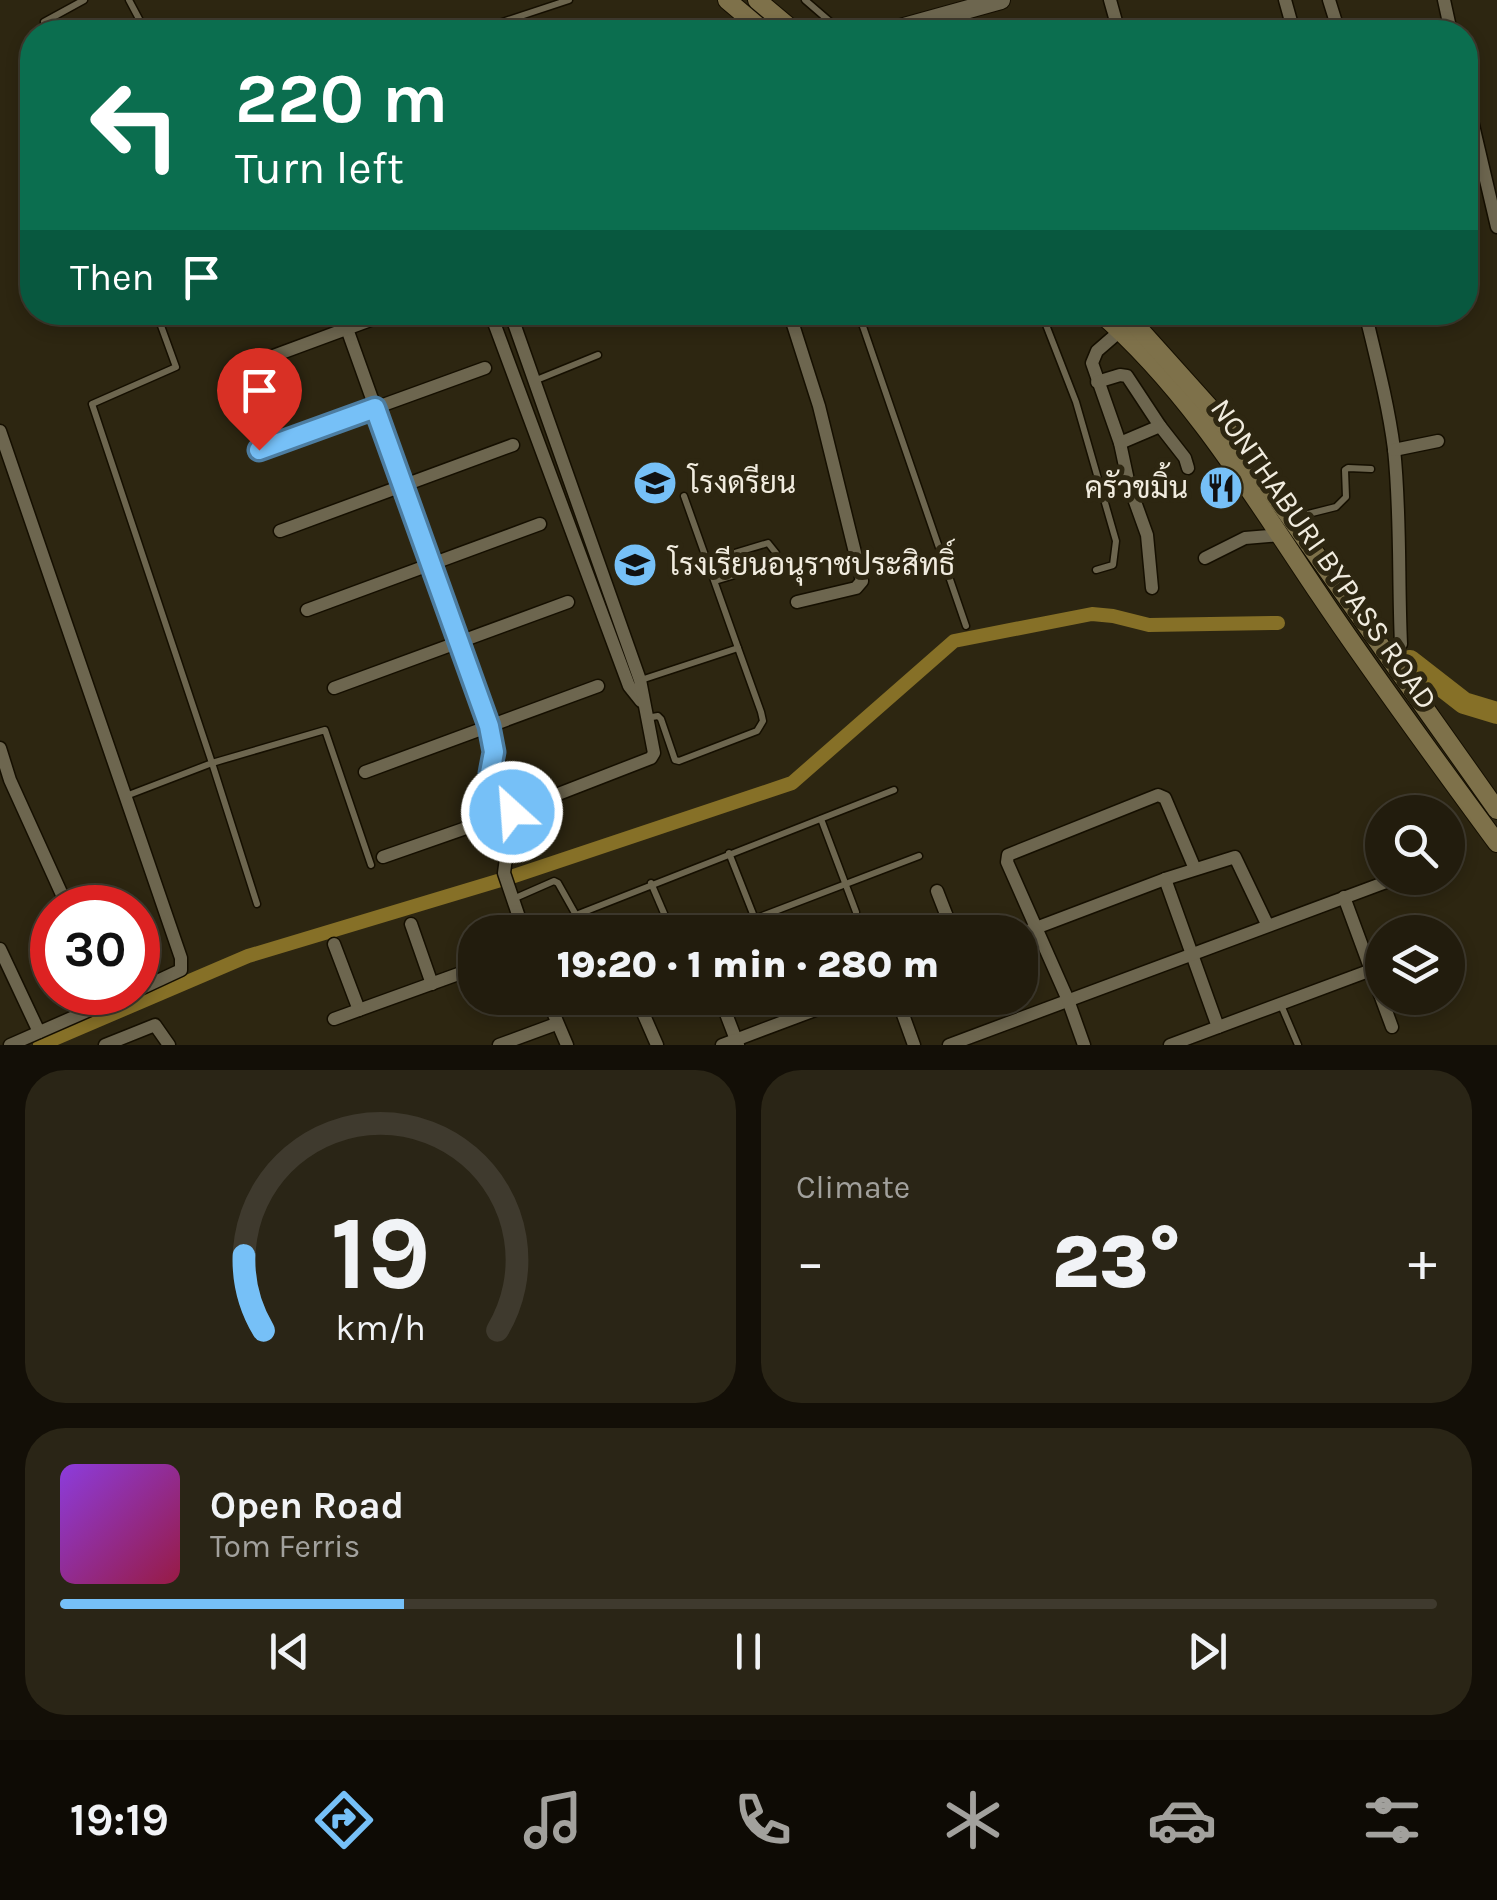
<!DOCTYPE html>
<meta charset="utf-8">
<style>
body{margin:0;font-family:Karla,Sarabun,sans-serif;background:#2a2516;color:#f1f3f6;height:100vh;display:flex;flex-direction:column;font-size:38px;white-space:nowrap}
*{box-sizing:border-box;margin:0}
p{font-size:32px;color:#a2a19d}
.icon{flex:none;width:55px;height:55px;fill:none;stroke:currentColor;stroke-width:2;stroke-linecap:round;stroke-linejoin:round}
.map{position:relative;height:1045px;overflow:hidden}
.panel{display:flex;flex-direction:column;gap:25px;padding:25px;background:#130f07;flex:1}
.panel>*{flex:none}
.banner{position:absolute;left:20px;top:20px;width:1458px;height:305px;border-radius:40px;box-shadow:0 5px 15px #0003,0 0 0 2px #3f3a2e;background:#0b6e4f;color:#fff;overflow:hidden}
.tools{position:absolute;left:1365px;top:795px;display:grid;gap:20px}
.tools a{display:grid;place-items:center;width:100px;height:100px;border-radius:50%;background:#221c0d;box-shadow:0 5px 15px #0003,0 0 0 2px #3f3a2e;font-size:50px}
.speed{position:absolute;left:30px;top:885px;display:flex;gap:20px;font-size:50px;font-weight:700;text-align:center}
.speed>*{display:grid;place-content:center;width:130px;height:130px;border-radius:50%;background:#221c0d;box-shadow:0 5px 15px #0003,0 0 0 2px #3f3a2e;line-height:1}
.speed .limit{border:15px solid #d22;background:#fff;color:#111}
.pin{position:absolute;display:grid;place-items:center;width:85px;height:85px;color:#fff;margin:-102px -42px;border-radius:50% 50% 50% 0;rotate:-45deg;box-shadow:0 0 10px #0007}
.pin .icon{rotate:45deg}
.me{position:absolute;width:110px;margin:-55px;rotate:334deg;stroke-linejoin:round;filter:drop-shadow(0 0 8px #0008)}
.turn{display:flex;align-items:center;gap:35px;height:210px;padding:0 50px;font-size:45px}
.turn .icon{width:130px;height:130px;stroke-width:2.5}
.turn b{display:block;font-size:70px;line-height:85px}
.then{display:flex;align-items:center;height:95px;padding:0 50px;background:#0003;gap:20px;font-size:38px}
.big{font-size:75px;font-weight:800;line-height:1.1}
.panel .tile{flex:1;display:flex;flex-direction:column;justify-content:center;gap:15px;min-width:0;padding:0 35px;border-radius:40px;background:#2a2516}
.panel .dial{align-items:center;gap:0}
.dial svg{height:260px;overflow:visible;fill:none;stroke:#3f3a2e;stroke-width:7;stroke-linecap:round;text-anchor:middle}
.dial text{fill:#f1f3f6;stroke:none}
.song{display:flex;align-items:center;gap:30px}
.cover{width:120px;height:120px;border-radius:15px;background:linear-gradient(135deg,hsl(270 70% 55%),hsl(340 70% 35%))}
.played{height:10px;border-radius:5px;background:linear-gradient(90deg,#76c0f7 25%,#3f3a2e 25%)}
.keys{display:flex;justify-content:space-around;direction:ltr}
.heat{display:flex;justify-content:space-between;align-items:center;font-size:55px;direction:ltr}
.panel .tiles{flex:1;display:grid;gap:25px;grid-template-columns:1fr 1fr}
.tile:last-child{grid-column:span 2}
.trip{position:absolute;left:458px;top:915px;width:580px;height:100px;border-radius:40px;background:#221c0d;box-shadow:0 5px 15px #0003,0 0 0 2px #3f3a2e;font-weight:800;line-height:100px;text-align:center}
.tab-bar{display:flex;height:160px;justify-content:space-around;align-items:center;background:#0e0b05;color:#a2a19d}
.tab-bar .icon{width:70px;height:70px}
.tab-bar .selected{color:#76c0f7}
.tab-bar b{font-size:45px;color:#f1f3f6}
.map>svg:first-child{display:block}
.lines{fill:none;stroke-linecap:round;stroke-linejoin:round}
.canal{stroke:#867027;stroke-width:14}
.river{stroke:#867027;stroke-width:22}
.service-casing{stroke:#150f00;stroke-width:9}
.minor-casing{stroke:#150f00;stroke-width:15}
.tertiary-casing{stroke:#150f00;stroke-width:20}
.secondary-casing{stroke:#150f00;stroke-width:20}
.service{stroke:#6d664f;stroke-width:6}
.minor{stroke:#6d664f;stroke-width:12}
.tertiary{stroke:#6d664f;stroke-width:18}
.secondary{stroke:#7e714a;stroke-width:18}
.route-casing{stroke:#4d7da1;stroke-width:25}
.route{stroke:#76c0f7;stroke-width:18}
.labels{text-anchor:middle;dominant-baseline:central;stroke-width:10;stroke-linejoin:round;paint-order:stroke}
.poi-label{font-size:30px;fill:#f1ecdf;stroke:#2d2611;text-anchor:start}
.street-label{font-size:30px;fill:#f1ecdf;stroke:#2d2611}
</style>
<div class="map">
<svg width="1497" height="1045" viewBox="0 0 1497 1045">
<rect width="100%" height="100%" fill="#2d2611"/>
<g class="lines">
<!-- canal -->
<path class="canal" d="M 40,1045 L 248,956 L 511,877 L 792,783 L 954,641 L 1092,614 L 1113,616 L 1149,625 L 1278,623"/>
<!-- river -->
<path class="river" d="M 1410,661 L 1464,703 L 1497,713"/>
<defs>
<g id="service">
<path d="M 129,0 L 146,32"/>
<path d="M 805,0 L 834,25 L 856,32"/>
<path d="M 48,32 L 44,22 L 84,0"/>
<path d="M 472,32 L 569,0"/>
<path d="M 858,312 L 966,626"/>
<path d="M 1041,312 L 1076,402 L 1116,541 L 1113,565 L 1096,570"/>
<path d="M 534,381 L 598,355"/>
<path d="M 1292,518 L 1336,507 L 1346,497 L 1345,470 L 1348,468 L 1371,469"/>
<path d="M 708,561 L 768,543 L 776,553 L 774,563 L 715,581"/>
<path d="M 641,680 L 738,648 L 684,496"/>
<path d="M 646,718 L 658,716 L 661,719 L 675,760 L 679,761 L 757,731 L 763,721 L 761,712 L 738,648"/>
<path d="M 126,796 L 212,763 L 92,404 L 176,367 L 156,312"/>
<path d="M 821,819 L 856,912"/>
<path d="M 729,853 L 755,919"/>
<path d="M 651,883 L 672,932"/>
<path d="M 513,899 L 554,881 L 558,883 L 576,915 L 581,932"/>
<path d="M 257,904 L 212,763 L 325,730 L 371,865"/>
<path d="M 576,915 L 894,790"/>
<path d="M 720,932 L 919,856"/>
<path d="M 1281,1005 L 1298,1045"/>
</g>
<g id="minor">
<path d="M 1110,0 L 1119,32"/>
<path d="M 1285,0 L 1294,32"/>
<path d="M 1329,0 L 1339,32"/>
<path d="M 1444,0 L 1451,32"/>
<path d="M 1465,91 L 1497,227"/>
<path d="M 341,312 L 489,726 L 494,752 L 511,790 L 512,812 L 504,873 L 524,932"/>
<path d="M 490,312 L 629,686 L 641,701"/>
<path d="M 789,312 L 819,406 L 862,581 L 856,588 L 797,602"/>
<path d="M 1365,312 C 1376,358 1388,403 1394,449 C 1401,514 1398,579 1401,644"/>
<path d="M 1120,331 L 1097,351 L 1092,363 L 1120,443 L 1129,485 L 1147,535 L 1152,588"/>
<path d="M 230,372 L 392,312"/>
<path d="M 1097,382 L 1120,375 L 1127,376 L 1160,426"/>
<path d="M 0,431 L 181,958 L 181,970 L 138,990"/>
<path d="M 1120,443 L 1160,426 L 1185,458 L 1188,468"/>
<path d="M 259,450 L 485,368"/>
<path d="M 1394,450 L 1438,441"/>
<path d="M 280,531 L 513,445"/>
<path d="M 1205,558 L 1245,538 L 1281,535"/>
<path d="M 307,610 L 540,524"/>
<path d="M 334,688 L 568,602"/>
<path d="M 0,748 L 10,780 L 68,908"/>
<path d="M 494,752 C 490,774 491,790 510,805"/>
<path d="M 365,772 L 598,686"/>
<path d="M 383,857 L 512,812 L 651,758 L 654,753 L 640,680 L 510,312"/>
<path d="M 1165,879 L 1218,1027"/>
<path d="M 937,891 L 953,932"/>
<path d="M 1344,897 L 1392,1027"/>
<path d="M 868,922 L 872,932"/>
<path d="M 411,924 L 432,984"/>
<path d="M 1020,934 L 1165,879 L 1235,857 L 1267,924"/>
<path d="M 334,944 L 359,1010"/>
<path d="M 0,949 L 39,1032"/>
<path d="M 547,998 L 567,1045"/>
<path d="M 720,998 L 738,1045"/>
<path d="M 897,998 L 914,1045"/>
<path d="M 640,1006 L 657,1045"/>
<path d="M 334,1019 L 475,968"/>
<path d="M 10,1045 L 131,992"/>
<path d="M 105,1045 L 155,1025 L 169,1045"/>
<path d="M 499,1045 L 556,1024"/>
<path d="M 722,1045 L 847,998"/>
<path d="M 949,1045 L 1397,878"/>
<path d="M 1084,1045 L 1068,1000 L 1007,862 L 1008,855 L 1158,795 L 1165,798 L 1195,869"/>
<path d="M 1170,1045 L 1382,966"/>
</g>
<path id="tertiary" d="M 886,32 L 1001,0"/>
<g id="secondary">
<path d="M 727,0 L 765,32"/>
<path d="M 757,0 L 795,32"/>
<path d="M 1099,312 C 1190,391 1253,496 1319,594 C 1376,679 1437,761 1497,843"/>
<path d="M 1124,312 L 1221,420 L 1497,810"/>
</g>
</defs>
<!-- service casing -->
<use href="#service" class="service-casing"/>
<!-- minor casing -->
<use href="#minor" class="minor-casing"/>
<!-- tertiary casing -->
<use href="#tertiary" class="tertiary-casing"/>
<!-- secondary casing -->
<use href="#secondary" class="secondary-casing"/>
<!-- service -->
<use href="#service" class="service"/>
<!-- minor -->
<use href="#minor" class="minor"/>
<!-- tertiary -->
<use href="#tertiary" class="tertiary"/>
<!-- secondary -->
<use href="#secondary" class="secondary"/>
</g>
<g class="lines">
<defs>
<path id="route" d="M 259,450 L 375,408 L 489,726 L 494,752 L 490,773 L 498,795 L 510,804 L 512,812"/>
</defs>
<!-- route casing -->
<use href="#route" class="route-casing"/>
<!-- route -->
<use href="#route" class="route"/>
</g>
<!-- icons -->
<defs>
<symbol id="school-disc" viewBox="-11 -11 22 22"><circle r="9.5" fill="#76c0f7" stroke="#2d2611"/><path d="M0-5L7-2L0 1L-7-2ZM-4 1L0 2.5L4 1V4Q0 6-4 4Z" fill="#111"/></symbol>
<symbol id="restaurant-disc" viewBox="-11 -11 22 22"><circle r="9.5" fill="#76c0f7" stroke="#2d2611"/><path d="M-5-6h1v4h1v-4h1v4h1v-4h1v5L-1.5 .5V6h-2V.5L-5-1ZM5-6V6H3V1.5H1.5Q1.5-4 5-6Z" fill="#111"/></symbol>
</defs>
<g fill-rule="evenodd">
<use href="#school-disc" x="630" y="458" width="50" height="50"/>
<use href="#restaurant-disc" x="1196" y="463" width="50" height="50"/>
<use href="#school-disc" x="610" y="540" width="50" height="50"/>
</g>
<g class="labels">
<!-- poi labels -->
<g class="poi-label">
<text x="688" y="483">โรงดรียน</text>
<text x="1188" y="488" text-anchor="end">ครัวขมิ้น</text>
<text x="668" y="565">โรงเรียนอนุราชประสิทธิ์</text>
</g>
<!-- street labels -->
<g class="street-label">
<text transform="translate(1324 554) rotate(55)">NONTHABURI BYPASS ROAD</text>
</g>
</g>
</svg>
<div class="tools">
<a><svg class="icon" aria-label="search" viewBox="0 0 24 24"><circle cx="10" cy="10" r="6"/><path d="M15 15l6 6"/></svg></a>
<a><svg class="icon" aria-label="layers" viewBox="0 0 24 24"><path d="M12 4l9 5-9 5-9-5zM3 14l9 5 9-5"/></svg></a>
</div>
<div class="speed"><div class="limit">30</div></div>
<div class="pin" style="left:259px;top:450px;background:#d93025"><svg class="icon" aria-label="arrive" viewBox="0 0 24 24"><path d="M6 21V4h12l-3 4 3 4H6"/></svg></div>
<svg class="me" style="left:512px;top:812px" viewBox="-20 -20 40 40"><circle r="17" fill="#76c0f7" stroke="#fff" stroke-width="3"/><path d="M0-11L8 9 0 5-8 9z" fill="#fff"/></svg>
<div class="trip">19:20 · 1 min · 280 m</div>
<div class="banner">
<div class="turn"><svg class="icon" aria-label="left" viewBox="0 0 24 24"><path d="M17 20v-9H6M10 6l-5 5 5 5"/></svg><div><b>220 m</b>Turn left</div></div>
<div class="then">Then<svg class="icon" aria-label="arrive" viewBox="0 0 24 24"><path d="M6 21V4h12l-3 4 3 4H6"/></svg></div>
</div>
</div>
<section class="panel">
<div class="tiles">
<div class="tile dial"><svg viewBox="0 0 100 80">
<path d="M14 69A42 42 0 1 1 86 69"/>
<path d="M14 69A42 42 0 0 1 8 46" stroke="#76c0f7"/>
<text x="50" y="56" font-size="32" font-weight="700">19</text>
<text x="50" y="72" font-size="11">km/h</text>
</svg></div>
<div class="tile"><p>Climate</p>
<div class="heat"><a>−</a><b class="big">23°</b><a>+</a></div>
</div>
<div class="tile">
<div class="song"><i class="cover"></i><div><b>Open Road</b><p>Tom Ferris</p></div></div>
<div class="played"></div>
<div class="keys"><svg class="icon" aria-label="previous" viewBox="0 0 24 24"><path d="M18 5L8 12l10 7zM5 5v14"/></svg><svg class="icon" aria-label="pause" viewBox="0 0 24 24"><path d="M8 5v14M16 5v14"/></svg><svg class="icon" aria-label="next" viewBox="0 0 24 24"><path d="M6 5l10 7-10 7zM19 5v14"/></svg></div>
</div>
</div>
</section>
<nav class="tab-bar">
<b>19:19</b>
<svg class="icon selected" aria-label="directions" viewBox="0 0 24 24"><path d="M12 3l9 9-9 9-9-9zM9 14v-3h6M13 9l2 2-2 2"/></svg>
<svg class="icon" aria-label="music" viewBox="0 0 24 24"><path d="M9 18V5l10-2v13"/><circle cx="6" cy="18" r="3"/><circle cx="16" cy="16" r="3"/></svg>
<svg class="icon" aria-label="phone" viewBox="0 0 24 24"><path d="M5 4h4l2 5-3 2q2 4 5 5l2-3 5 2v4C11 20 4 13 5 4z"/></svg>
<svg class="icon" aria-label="climate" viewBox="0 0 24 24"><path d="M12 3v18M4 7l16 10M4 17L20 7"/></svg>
<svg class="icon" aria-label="car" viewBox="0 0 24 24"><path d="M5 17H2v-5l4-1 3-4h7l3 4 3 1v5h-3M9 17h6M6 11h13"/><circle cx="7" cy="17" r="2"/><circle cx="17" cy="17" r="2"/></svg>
<svg class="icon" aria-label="filters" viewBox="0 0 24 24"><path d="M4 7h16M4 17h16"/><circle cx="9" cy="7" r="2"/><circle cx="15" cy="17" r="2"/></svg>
</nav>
